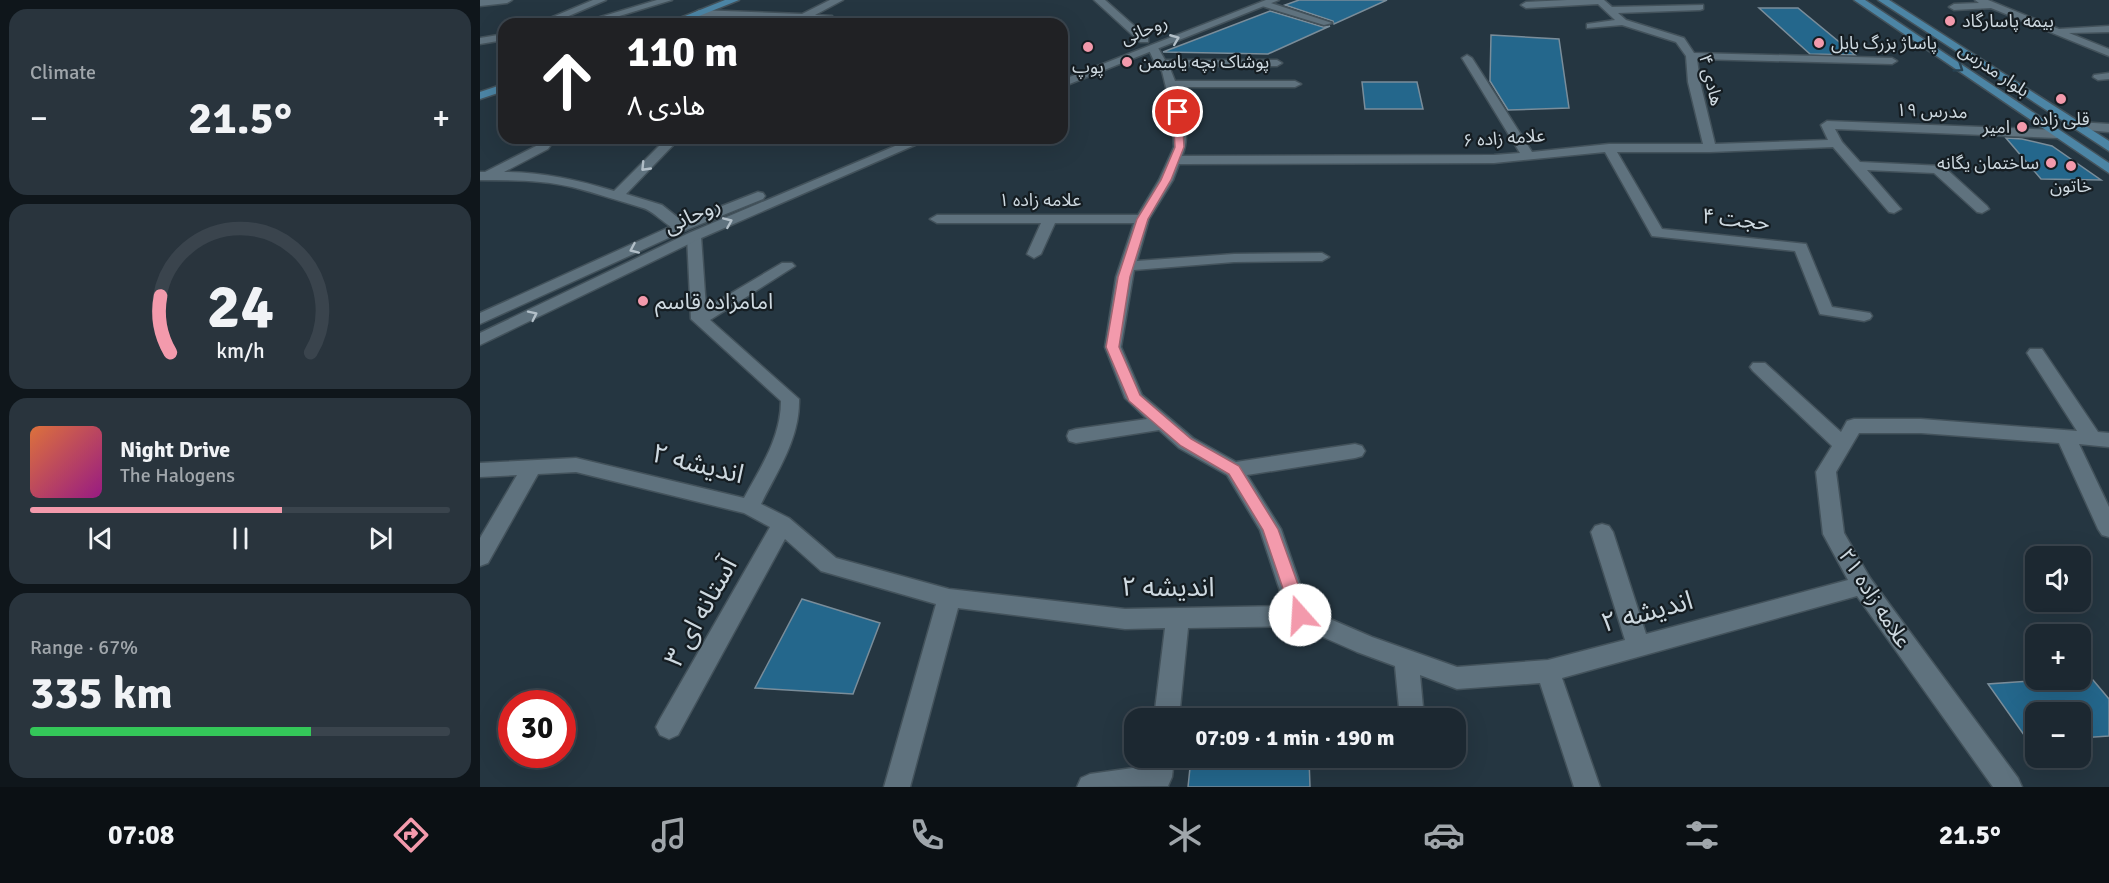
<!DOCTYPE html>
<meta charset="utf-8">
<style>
body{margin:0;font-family:Signika,"Noto Sans Arabic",sans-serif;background:#29343d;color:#f1f3f6;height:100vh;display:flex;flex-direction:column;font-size:22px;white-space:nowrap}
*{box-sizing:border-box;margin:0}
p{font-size:20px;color:#a0a6ab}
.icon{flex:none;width:33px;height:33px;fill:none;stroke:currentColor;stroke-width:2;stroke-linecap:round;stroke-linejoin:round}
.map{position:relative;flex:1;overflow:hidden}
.side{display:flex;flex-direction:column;gap:9px;padding:9px;background:#0f161b;width:480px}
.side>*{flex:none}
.guide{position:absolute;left:18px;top:18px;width:570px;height:126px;border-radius:18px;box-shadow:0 6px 24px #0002,0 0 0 2px #3a444d;background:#202124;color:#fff;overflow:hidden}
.fabs{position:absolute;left:1545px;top:546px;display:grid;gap:12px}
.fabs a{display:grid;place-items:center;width:66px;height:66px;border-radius:12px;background:#1c2831;box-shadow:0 6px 24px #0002,0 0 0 2px #3a444d;font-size:30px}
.speed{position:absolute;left:18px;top:690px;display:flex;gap:12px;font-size:30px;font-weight:700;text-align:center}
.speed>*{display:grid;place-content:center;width:78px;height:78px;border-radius:50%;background:#1c2831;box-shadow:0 6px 24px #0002,0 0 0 2px #3a444d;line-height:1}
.speed .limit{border:9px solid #d22;background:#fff;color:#111}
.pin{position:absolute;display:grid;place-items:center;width:51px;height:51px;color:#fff;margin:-26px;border:3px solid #fff;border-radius:50%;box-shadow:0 2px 6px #0007}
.me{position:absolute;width:66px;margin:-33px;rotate:341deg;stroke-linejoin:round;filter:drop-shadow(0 0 4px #0008)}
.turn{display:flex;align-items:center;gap:21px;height:126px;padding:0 30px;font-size:27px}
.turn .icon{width:78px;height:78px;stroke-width:2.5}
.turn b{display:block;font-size:42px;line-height:51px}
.big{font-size:45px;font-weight:700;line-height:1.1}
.side .card{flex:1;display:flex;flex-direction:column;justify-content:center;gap:9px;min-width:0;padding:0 21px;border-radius:18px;background:#29343d}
.side .dial{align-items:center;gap:0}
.dial svg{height:156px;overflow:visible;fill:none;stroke:#3a444d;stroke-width:7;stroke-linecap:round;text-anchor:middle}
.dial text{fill:#f1f3f6;stroke:none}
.song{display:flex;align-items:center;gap:18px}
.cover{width:72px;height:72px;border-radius:9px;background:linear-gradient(135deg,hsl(20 70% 55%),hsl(310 70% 35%))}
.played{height:6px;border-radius:3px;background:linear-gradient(90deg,#f39aac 60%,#3a444d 60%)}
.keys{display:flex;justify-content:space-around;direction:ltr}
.heat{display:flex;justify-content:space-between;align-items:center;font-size:33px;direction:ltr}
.charge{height:9px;border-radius:4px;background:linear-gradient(90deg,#34c759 67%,#3a444d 0)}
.trip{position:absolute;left:644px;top:708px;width:342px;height:60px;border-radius:18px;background:#1c2831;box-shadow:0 6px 24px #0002,0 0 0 2px #3a444d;font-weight:700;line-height:60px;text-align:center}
.tabs{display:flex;height:96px;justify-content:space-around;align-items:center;background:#0b1014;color:#a0a6ab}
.tabs .icon{width:42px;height:42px}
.tabs .current{color:#f39aac}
.tabs b{font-size:27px;color:#f1f3f6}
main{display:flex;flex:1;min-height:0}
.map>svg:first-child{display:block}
.building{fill:#24678c;stroke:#7a8d9a;stroke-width:1.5}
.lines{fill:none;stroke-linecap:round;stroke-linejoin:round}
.minor-casing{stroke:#43525b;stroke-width:3}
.secondary-casing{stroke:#43525b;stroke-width:3}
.primary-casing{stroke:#43525b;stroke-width:3}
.minor{fill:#5f727e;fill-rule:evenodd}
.secondary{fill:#5f727e;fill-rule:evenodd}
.primary{fill:#4c85a5;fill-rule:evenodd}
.oneway{stroke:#b2bfc8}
.oneway2{stroke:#284150}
.route{fill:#f39aac;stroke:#9e6470;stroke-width:1.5}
.poi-dot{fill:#f39aac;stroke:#151d22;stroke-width:2}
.labels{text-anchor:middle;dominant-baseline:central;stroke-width:4.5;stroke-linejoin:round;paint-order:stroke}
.far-poi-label{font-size:18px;fill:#ced9e0;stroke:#151d22;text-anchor:start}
.far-street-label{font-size:18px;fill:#ced9e0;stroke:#151d22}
.street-label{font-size:22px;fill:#ced9e0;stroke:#151d22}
.poi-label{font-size:22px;fill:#ced9e0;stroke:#151d22;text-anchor:start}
.near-street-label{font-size:27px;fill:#ced9e0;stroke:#151d22}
</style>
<main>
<section class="side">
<div class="card"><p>Climate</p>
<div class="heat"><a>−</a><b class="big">21.5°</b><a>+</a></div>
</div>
<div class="card dial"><svg viewBox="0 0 100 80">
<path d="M14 69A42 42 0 1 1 86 69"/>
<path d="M14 69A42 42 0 0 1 9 40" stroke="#f39aac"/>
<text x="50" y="56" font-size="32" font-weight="700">24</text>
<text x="50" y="72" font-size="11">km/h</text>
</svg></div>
<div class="card">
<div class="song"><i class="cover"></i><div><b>Night Drive</b><p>The Halogens</p></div></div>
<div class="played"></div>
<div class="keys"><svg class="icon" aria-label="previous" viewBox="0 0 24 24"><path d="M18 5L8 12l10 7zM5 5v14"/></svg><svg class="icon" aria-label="pause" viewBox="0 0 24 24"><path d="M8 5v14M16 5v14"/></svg><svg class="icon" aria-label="next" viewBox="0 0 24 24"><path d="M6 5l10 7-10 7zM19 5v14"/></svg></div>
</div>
<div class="card"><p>Range · 67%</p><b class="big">335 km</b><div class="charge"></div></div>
</section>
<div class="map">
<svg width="1629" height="787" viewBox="0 0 1629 787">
<rect width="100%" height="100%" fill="#253641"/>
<!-- building -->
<g class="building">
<path d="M 819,0 L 907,0 L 854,24 L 853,21 L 805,5 Z"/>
<path d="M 1279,8 L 1318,8 L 1375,55 L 1330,54 Z"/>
<path d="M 790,11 L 843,27 L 850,26 L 788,54 L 683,52 Z"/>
<path d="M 1011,35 L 1079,39 L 1089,108 L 1028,110 L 1010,81 Z"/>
<path d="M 882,82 L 937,82 L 943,109 L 885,109 Z"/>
<path d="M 1526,138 L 1542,139 L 1572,146 L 1621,180 L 1561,179 Z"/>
<path d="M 322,599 L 400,623 L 373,694 L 275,688 Z"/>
<path d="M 1564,680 L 1613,680 L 1629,699 L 1629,736 L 1600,738 L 1600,712 L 1556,712 L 1556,742 L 1549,742 L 1508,684 Z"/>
<path d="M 711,758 L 829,758 L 830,787 L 708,787 Z"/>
</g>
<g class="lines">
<defs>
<g id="minor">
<path d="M 0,0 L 32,0 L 27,3 L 0,6 Z"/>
<path d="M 113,0 L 126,0 L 70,24 L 56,24 Z"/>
<path d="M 177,0 L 192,0 L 113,24 L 97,24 Z"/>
<path d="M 350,0 L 363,0 L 335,15 L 352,16 L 356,24 L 346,24 L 345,21 L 219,16 L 214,13 L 219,10 L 322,14 Z"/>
<path d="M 614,0 L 625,0 L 668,38 L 668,42 L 660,42 Z"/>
<path d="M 1087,0 L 1124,0 L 1132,7 L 1223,5 L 1223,9 L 1220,10 L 1138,13 L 1146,20 L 1204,38 L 1214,53 L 1412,58 L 1417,61 L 1412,64 L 1217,59 L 1220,82 L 1235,144 L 1348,140 L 1341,125 L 1347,121 L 1577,130 L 1583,134 L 1577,138 L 1355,129 L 1362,142 L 1380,162 L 1463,166 L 1507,206 L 1509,209 L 1502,213 L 1497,212 L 1454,173 L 1387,170 L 1421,209 L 1414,213 L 1409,212 L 1353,147 L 1230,152 L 1137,152 L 1182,229 L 1326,244 L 1352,307 L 1390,313 L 1392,316 L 1390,319 L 1384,321 L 1340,314 L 1315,251 L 1172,236 L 1125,152 L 1014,163 L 699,164 L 693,180 L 669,219 L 657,261 L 754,254 L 842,253 L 849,257 L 842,261 L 754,262 L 654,270 L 641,347 L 662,395 L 713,438 L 756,462 L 875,444 L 882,446 L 885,451 L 882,456 L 875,458 L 767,475 L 801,529 L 829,610 L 892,637 L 977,667 L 1068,660 L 1145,640 L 1111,532 L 1115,526 L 1122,524 L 1129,526 L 1133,532 L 1166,634 L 1368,580 L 1343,534 L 1336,472 L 1352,446 L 1273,371 L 1270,367 L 1273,363 L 1285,363 L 1361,432 L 1367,421 L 1374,419 L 1441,419 L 1597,431 L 1547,353 L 1550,349 L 1562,349 L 1618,432 L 1629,433 L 1629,447 L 1599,444 L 1629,507 L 1629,537 L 1622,535 L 1618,529 L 1579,443 L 1441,433 L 1379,433 L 1356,472 L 1364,533 L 1390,578 L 1538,778 L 1542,787 L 1513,787 L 1377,596 L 1082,678 L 1120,787 L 1094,787 L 1060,683 L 977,689 L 940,675 L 944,718 L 920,718 L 915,666 L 877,652 L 818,626 L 708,628 L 699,718 L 674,718 L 685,628 L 645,629 L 478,608 L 430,787 L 404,787 L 456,604 L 341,571 L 305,539 L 198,735 L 189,739 L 180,735 L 176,727 L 180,719 L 290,527 L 264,513 L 96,472 L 58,474 L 8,563 L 0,566 L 0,538 L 37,475 L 0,477 L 0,463 L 96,458 L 264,498 C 281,467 301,437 301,401 L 211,319 L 207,236 L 214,232 L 221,236 L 226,308 L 302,263 L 312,263 L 315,266 L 230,320 L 319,399 C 320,438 298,470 281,504 L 309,518 L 356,558 L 469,589 L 645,609 L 805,606 L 780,530 L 747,475 L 699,448 L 679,430 L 596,443 L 589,441 L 587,436 L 589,431 L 596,429 L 667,419 L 645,398 L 625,347 L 636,277 L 654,223 L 575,223 L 561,254 L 554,258 L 547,254 L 561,223 L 457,223 L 450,219 L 457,215 L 658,215 L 679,180 L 694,147 L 692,112 L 682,71 L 675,63 L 668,48 L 673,45 L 677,46 L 685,60 L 797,60 L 802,63 L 797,66 L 689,66 L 695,81 L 815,81 L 821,84 L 815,87 L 697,87 C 703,108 711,135 702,156 L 1014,155 L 1040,153 L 982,58 L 987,55 L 992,58 L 1052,152 L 1129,144 L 1223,144 L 1208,82 L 1206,56 L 1196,42 L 1142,25 L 1107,28 L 1107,24 L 1135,20 L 1118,4 L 1046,8 L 1041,5 L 1046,2 Z"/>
<path d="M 1495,0 L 1508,0 L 1579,29 L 1629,26 L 1629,32 L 1589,33 L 1629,49 L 1629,56 L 1511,8 L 1474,10 L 1469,7 L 1474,4 L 1499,3 Z"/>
<path d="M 782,2 L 788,2 L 852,23 L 844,25 L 782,6 Z"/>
<path d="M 24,34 L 24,40 L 0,44 L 0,38 Z"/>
<path d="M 1629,73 L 1629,79 L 1618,80 L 1613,77 L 1614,75 Z"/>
<path d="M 1598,122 L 1629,124 L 1629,132 L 1594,129 L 1592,126 Z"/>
<path d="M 187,138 L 200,138 L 146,194 L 182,205 L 206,224 L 208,227 L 206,230 C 191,234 177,212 163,208 C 139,201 116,193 92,187 C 62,180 31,180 0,180 L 0,172 L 5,172 L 64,142 L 70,146 L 68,149 L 24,172 C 62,172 98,180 134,191 Z"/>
<path d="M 533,138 L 549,138 L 543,142 L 535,141 Z"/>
<path d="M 668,758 L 694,758 L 692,777 L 688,786 L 597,787 L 601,778 L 610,774 L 667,766 Z"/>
</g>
<g id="secondary">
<path d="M 786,0 L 799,0 L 582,87 L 582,80 Z"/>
<path d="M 434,138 L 451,138 L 219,239 L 0,345 L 0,333 L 209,233 Z"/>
<path d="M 278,192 L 283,193 L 285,196 L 283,199 L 206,230 L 0,324 L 0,313 L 196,224 Z"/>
</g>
<g id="primary">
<path d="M 245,0 L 259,0 L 199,24 L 185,24 Z"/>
<path d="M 1374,0 L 1385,0 L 1629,163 L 1629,173 Z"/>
<path d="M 1398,0 L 1409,0 L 1629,141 L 1629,151 Z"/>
<path d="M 24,84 L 24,91 L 0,99 L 0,92 Z"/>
</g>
</defs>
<!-- minor casing -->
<use href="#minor" class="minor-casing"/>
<!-- secondary casing -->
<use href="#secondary" class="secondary-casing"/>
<!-- primary casing -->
<use href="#primary" class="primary-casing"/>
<!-- minor -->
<use href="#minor" class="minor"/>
<!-- secondary -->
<use href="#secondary" class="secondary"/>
<!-- primary -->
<use href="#primary" class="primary"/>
</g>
<!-- one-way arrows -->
<defs><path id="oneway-chevron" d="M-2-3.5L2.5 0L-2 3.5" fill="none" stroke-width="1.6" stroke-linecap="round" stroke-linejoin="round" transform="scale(1.5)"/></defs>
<g class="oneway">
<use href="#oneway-chevron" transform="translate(695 39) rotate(-22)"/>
<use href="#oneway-chevron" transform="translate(165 167) rotate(134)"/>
<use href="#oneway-chevron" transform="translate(248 222) rotate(-23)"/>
<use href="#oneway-chevron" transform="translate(154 249) rotate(156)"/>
<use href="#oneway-chevron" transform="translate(53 315) rotate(-26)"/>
</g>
<use class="oneway2" href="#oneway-chevron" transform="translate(1479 68) rotate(34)"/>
<!-- route -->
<path class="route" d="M 698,110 L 702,112 L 704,147 L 691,180 L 668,219 L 650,277 L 639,347 L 660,395 L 711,439 L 759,466 L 798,529 L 829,615 L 826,621 L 820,623 L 814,621 L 812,615 L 783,530 L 749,474 L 701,446 L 649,401 L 626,347 L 638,277 L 657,219 L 681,180 L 695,147 L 693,112 Z"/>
<!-- markers -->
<g class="poi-dot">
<circle cx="1470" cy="21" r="6"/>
<circle cx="1339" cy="43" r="6"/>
<circle cx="608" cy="47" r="6"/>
<circle cx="647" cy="62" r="6"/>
<circle cx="1581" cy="99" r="6"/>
<circle cx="1542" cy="127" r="6"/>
<circle cx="1571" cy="163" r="6"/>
<circle cx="1591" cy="166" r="6"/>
<circle cx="163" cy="301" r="6"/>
</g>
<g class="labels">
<!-- far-poi labels -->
<g class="far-poi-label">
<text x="1482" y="21">بیمه پاسارگاد</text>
<text x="1351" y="43">پاساژ بزرگ بابل</text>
<text x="659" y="62">پوشاک بچه یاسمن</text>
<text x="608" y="67" text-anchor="middle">پوپ</text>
<text x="1581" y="119" text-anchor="middle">قلی زاده</text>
<text x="1530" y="127" text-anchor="end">امیر</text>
<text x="1559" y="163" text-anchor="end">ساختمان یگانه</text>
<text x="1591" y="186" text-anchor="middle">خاتون</text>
</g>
<!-- far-street labels -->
<g class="far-street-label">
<text transform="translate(664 30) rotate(-22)">روحانی</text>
<text transform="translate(1514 70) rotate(34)">بلوار مدرس</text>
<text transform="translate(1231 80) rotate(76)">هادی ۴</text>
<text transform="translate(1452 111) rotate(2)">مدرس ۱۹</text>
<text transform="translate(1024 138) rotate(-4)">علامه زاده ۶</text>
<text x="560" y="200">علامه زاده ۱</text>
</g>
<!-- street labels -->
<g class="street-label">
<text transform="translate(212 215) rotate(-24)">روحانی</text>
<text transform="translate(1256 219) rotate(6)">حجت ۴</text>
<text transform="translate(1395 598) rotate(57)">علامه زاده ۲۱</text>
</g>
<!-- poi labels -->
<g class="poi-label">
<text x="175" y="301">امامزاده قاسم</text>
</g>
<!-- near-street labels -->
<g class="near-street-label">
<text transform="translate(218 464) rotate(14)">اندیشه ۲</text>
<text x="688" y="587">اندیشه ۲</text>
<text transform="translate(221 612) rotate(-61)">آستانه ای ۳</text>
<text transform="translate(1167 612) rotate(-15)">اندیشه ۲</text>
</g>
</g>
</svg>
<div class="fabs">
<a><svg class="icon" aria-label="sound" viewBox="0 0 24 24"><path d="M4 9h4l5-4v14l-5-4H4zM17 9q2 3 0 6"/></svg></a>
<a>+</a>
<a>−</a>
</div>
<div class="speed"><div class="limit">30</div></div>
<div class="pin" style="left:698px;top:112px;background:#d93025"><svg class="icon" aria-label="arrive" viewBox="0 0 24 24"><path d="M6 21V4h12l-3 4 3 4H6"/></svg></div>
<svg class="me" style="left:820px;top:615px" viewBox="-20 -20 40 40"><circle r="19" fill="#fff"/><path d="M0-13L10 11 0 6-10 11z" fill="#f39aac"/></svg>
<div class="trip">07:09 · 1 min · 190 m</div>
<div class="guide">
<div class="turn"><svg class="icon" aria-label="ahead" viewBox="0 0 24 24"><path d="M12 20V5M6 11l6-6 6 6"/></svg><div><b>110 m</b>هادی ۸</div></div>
</div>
</div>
</main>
<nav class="tabs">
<b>07:08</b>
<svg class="icon current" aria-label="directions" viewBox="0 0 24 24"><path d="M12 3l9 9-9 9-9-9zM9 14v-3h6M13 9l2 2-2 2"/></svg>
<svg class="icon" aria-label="music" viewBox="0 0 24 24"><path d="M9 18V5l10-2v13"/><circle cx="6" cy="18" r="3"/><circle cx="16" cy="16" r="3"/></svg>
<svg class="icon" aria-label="phone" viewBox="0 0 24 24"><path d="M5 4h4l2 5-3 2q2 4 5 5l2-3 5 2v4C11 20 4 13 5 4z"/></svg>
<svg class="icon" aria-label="climate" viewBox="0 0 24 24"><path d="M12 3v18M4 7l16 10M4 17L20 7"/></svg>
<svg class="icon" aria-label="car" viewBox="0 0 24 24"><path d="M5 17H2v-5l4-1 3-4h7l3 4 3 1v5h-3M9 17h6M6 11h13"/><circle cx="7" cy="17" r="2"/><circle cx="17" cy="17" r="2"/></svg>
<svg class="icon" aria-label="filters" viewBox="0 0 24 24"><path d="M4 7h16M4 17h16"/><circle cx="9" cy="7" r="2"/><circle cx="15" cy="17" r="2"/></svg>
<b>21.5°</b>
</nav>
